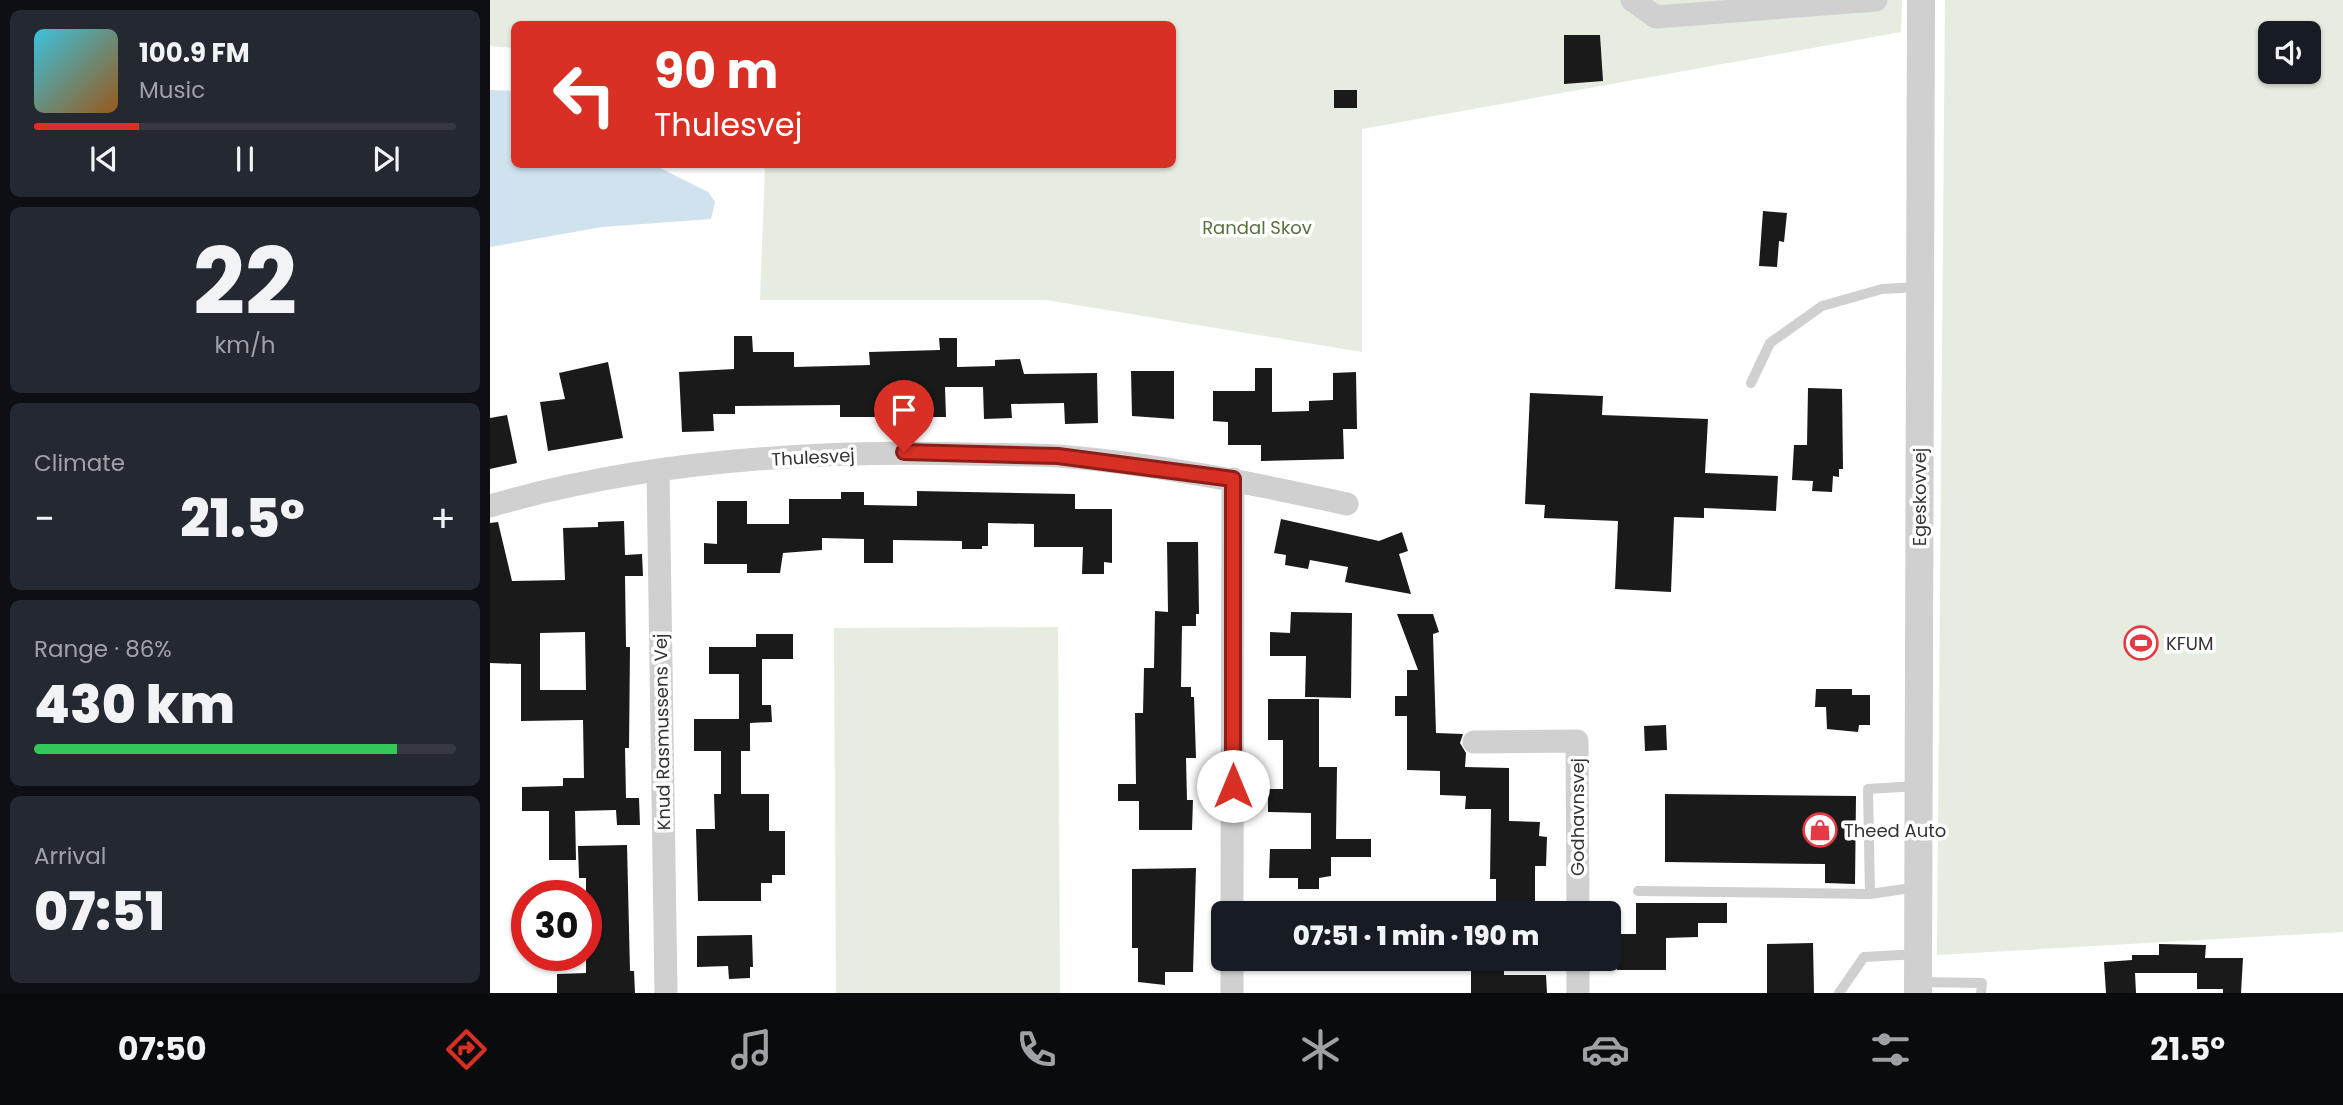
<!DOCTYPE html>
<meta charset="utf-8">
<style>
body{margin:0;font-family:Poppins,sans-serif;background:#242831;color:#f1f3f6;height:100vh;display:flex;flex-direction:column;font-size:26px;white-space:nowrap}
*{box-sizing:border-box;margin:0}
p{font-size:23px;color:#9ea1a6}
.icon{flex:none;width:38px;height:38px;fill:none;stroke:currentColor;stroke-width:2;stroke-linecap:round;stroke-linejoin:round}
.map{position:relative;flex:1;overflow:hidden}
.side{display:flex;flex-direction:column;gap:10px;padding:10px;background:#0d0f14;width:490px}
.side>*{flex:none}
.hud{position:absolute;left:21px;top:21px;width:665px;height:147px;border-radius:10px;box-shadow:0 2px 5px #0004;background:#d93025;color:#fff;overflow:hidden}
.tools{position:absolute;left:1768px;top:21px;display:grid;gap:14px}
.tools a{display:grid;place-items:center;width:63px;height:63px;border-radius:10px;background:#171b24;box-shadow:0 2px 5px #0004;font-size:35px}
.speed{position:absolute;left:21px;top:880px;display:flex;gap:14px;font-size:35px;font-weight:700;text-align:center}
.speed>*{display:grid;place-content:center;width:91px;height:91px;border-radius:50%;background:#171b24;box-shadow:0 2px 5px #0004;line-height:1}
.speed .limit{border:10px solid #d22;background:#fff;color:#111}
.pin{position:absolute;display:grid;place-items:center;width:60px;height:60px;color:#fff;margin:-72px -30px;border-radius:50% 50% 50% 0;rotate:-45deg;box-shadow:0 0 7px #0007}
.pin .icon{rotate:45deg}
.me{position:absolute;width:77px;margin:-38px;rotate:0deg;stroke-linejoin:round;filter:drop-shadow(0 0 5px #0008)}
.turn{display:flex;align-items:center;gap:24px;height:147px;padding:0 28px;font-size:32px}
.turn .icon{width:91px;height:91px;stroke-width:2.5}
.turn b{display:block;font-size:49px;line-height:60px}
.big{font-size:52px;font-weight:800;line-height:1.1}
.side .card{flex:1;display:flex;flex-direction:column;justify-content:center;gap:10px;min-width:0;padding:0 24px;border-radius:10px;background:#242831}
.side .dial{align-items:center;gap:0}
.dial b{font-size:91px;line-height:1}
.song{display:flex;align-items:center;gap:21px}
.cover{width:84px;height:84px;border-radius:10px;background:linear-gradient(135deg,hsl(190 70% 55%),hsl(30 70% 35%))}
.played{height:7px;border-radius:4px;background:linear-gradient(90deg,#d93025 25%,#363941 25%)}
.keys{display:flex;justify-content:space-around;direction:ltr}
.heat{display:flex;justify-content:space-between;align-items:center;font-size:38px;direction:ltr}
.charge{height:10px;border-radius:5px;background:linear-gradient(90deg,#34c759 86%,#363941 0)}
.trip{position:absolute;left:721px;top:901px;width:410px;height:70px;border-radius:10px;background:#171b24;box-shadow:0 2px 5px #0004;font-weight:800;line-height:70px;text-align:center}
.tab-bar{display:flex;height:112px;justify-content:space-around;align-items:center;background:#090b0e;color:#9ea1a6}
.tab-bar .icon{width:49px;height:49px}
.tab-bar .on{color:#d93025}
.tab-bar b{font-size:32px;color:#f1f3f6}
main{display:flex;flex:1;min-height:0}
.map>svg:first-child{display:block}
.green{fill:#e6ecdf;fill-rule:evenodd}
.water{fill:#cfe2ee}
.building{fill:#1a1a1a;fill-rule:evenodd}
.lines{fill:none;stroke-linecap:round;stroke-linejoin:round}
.service{stroke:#d0d0d0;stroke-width:10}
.minor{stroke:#d0d0d0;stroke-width:23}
.tertiary{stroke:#d0d0d0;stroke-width:28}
.route-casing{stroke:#8d1f18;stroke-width:18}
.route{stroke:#d93025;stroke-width:12}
.labels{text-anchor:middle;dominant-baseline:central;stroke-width:7;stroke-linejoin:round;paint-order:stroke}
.park-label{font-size:18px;fill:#56703f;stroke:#fff}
.street-label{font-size:18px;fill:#333;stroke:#fff}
.poi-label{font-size:18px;fill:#333;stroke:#fff;text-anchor:start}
</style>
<main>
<section class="side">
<div class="card">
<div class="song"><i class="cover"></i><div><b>100.9 FM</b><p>Music</p></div></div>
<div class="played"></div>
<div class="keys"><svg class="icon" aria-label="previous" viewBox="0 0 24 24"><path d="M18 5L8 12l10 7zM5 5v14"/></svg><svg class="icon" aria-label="pause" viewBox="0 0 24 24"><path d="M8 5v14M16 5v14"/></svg><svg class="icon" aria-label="next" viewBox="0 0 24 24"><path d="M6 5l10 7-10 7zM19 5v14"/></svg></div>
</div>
<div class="card dial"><b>22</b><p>km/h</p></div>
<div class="card"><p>Climate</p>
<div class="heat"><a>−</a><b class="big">21.5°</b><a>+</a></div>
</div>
<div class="card"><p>Range · 86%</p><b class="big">430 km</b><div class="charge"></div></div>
<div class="card"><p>Arrival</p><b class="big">07:51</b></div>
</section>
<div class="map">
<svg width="1853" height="993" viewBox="0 0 1853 993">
<rect width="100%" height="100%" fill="#fff"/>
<!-- green -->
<g class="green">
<path d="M 0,0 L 1412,0 L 1411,32 L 872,129 L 872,352 L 556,300 L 270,300 L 275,169 L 268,165 L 682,164 L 682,24 L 24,24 L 24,48 L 0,46 Z"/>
<path d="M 1455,0 L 1853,0 L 1853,932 L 1447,955 ZM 1780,33 L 1818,33 L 1818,72 L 1780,72 Z"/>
<path d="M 568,627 L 570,993 L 346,993 L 344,628 Z"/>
</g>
<!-- water -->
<path class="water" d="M 0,90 L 24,91 L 24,164 L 164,165 L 218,192 L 225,202 L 221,219 L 112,227 L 0,247 Z"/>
<!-- building -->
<g class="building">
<path d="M 1074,35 L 1110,35 L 1113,81 L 1074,84 Z"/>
<rect x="844" y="90" width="23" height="18"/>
<path d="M 1273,211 L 1297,213 L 1294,242 L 1289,241 L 1287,267 L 1269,266 Z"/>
<path d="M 244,336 L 262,336 L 263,352 L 304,352 L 304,367 L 380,365 L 379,352 L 450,350 L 449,338 L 467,338 L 467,367 L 505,366 L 505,360 L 530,359 L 534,374 L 607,373 L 608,423 L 575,424 L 574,403 L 521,404 L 522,418 L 494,419 L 493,387 L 455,387 L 456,417 L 350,417 L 350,405 L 245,406 L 245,414 L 223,414 L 224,431 L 192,432 L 189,372 L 244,369 Z"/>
<path d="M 118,362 L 133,438 L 58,451 L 50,402 L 75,399 L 69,373 Z"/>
<path d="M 765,368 L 782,368 L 782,412 L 819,411 L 819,401 L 843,400 L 843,373 L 866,372 L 867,429 L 853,429 L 854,459 L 771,461 L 771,445 L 738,445 L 738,422 L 723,421 L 723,391 L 765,391 Z"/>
<path d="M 641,371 L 684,371 L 684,419 L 642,416 Z"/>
<path d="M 1318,388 L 1352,389 L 1353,469 L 1349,469 L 1349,477 L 1343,476 L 1342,492 L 1322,491 L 1323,481 L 1302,480 L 1304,445 L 1317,445 Z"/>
<path d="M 1040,393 L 1113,396 L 1112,415 L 1218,419 L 1215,473 L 1288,476 L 1286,511 L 1214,508 L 1214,518 L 1184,517 L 1181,592 L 1125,589 L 1128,521 L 1054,518 L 1055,505 L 1035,504 Z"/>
<path d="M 17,415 L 27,463 L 0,469 L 0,418 Z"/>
<path d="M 427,491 L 585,494 L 585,509 L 622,509 L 622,563 L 614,562 L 614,574 L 592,574 L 593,547 L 544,547 L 544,524 L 498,523 L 498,546 L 492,546 L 492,549 L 472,549 L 472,541 L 403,540 L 403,563 L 374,563 L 374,539 L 332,538 L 332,550 L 293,553 L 290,573 L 257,573 L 257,564 L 214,564 L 214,543 L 227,544 L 227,501 L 257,501 L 257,524 L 299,524 L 299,499 L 351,499 L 351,492 L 374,492 L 374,505 L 427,506 Z"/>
<path d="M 791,519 L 889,541 L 912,532 L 918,551 L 909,554 L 921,594 L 855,582 L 858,567 L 820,560 L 818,569 L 795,565 L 796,555 L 784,553 Z"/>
<path d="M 134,521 L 135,555 L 152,554 L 153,576 L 135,576 L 136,647 L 140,647 L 139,748 L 135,748 L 136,798 L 149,798 L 150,825 L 127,825 L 126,810 L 85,811 L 86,860 L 59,860 L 59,811 L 32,811 L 32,787 L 73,786 L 73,778 L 94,778 L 93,720 L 31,721 L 31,664 L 0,663 L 0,523 L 8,522 L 22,581 L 75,580 L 73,528 L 108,527 L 108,522 ZM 95,632 L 96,690 L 50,690 L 50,633 Z"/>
<path d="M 677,542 L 708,542 L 709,614 L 706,614 L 706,626 L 692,626 L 691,687 L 701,687 L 701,697 L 704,697 L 706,758 L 696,758 L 697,800 L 703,800 L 702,830 L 649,830 L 649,801 L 628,801 L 628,784 L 646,784 L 645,713 L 653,713 L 654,668 L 664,668 L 665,611 L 678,612 Z"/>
<path d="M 801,612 L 862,613 L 861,698 L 815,697 L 816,656 L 780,656 L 780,632 L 800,633 Z"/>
<path d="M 907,614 L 943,614 L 949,632 L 943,634 L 946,733 L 973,734 L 970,743 L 976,753 L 975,767 L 1019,768 L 1019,821 L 1050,822 L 1049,836 L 1057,837 L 1056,866 L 1045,866 L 1045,914 L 1025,914 L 1025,906 L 1006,906 L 1006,879 L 1000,879 L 1001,809 L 975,809 L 976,796 L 950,795 L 950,771 L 917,770 L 917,716 L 905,716 L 905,696 L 917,696 L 917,670 L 928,670 Z"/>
<path d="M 266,634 L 303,634 L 303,659 L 272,659 L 272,705 L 281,705 L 282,722 L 260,723 L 260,751 L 251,751 L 251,794 L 279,794 L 279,831 L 295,831 L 295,875 L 282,875 L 282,883 L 271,883 L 271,901 L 208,901 L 206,829 L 225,829 L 224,794 L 231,794 L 231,751 L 204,751 L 204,719 L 249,719 L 249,674 L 219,674 L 219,647 L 266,647 Z"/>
<path d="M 1326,689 L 1362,689 L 1362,695 L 1380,695 L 1380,725 L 1369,725 L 1368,732 L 1337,729 L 1336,707 L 1325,707 Z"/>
<path d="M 778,699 L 829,699 L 829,767 L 847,767 L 846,839 L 881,839 L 881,857 L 841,857 L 841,876 L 829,878 L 829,889 L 808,889 L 808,878 L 779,878 L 780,849 L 821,849 L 821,813 L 778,812 L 778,789 L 793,789 L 793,740 L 778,740 Z"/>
<path d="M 1176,725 L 1177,750 L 1155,751 L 1154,726 Z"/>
<path d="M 1175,794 L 1366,796 L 1365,884 L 1335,883 L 1335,864 L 1175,862 Z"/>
<path d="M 137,845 L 140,971 L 144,971 L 145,993 L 67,993 L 67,974 L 96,973 L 96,878 L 89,878 L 88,846 Z"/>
<path d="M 706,868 L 703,972 L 675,972 L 675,985 L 648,982 L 648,948 L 642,948 L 642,869 Z"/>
<path d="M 1146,903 L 1237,903 L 1237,923 L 1208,923 L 1208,937 L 1176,938 L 1176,970 L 1127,970 L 1127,934 L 1146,934 Z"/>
<path d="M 262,935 L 263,967 L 260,967 L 260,978 L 239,979 L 238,966 L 207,967 L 207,936 Z"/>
<path d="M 1323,943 L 1324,993 L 1277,993 L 1277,944 Z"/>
<path d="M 1669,944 L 1716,945 L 1715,958 L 1753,958 L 1751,993 L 1733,993 L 1733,989 L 1707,989 L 1707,973 L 1645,973 L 1646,993 L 1616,993 L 1614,962 L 1642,960 L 1642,955 L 1669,955 Z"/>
<path d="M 981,961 L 1014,961 L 1014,975 L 1056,975 L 1057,993 L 981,993 Z"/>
</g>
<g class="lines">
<!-- service -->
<g class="service">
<path d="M 1261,383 L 1280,343 L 1332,306 L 1392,289 L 1430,287"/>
<path d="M 1148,891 L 1380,894 L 1428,887"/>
<path d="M 1380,894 L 1378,789 L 1427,786"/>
<path d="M 1428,982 L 1492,983 L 1491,993"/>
<path d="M 1349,993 L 1374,957 L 1428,954"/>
</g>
<!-- minor -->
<g class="minor">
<path d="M 1142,0 L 1166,17 L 1386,0"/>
<path d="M 168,471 L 176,993"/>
<path d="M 0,506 C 153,461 319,450 479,454 C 508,455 539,454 569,456 C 666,464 762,483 857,504"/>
<path d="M 984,742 L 1087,741 L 1088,914"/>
<path d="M 742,914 L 743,479"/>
<path d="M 1088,959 L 1088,993"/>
<path d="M 742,993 L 742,959"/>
</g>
<!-- tertiary -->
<path class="tertiary" d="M 1428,993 L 1431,0"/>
</g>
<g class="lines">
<defs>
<path id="route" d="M 414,452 L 568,456 L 743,479 L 743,786"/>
</defs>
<!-- route casing -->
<use href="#route" class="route-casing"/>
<!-- route -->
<use href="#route" class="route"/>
</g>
<!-- icons -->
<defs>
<symbol id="stadium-ring" viewBox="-11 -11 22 22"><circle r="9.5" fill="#fff" stroke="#e63946" stroke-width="1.5"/><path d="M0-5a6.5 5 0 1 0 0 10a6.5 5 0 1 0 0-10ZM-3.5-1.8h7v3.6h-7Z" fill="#e63946"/></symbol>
<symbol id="shop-ring" viewBox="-11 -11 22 22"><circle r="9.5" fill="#fff" stroke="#e63946" stroke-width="1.5"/><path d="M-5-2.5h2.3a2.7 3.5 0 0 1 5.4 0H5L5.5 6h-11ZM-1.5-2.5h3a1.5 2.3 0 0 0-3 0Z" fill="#e63946"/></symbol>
</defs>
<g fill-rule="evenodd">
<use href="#stadium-ring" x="1632" y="624" width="38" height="38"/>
<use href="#shop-ring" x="1311" y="811" width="38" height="38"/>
</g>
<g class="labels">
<!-- park labels -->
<g class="park-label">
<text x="767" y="227">Randal Skov</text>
</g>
<!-- street labels -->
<g class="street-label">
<text transform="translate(323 457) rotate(-3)">Thulesvej</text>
<text transform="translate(1429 497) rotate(-90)">Egeskovvej</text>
<text transform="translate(172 732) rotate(-91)">Knud Rasmussens Vej</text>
<text transform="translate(1087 817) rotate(-90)">Godhavnsvej</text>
</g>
<!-- poi labels -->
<g class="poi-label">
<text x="1676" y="643">KFUM</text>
<text x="1354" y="830">Theed Auto</text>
</g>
</g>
</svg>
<div class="tools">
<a><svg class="icon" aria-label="sound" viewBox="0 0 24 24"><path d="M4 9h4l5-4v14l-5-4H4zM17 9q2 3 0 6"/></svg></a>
</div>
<div class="speed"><div class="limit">30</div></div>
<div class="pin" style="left:414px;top:452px;background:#d93025"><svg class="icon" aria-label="arrive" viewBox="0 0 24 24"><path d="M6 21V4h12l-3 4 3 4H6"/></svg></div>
<svg class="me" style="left:743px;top:786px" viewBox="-20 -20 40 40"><circle r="19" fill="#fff"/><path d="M0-13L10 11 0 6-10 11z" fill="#d93025"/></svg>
<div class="trip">07:51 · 1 min · 190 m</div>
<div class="hud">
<div class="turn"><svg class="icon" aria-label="left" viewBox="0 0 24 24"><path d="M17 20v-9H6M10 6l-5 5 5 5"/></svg><div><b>90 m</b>Thulesvej</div></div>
</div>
</div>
</main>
<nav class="tab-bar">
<b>07:50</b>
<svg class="icon on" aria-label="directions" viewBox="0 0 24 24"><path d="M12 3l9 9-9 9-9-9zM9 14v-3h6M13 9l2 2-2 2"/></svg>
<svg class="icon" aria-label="music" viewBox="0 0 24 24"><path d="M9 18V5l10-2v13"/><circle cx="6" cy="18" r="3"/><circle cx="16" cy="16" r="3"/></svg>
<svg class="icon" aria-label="phone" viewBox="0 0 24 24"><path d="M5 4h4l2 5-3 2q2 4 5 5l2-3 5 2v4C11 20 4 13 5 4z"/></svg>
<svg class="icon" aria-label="climate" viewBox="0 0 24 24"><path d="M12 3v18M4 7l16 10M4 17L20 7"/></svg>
<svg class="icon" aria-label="car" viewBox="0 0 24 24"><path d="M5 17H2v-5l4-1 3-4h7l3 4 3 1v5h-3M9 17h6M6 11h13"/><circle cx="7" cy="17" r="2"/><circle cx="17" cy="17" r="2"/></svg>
<svg class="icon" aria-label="filters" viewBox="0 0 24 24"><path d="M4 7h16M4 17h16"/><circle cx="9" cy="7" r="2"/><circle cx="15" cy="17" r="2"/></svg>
<b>21.5°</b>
</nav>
